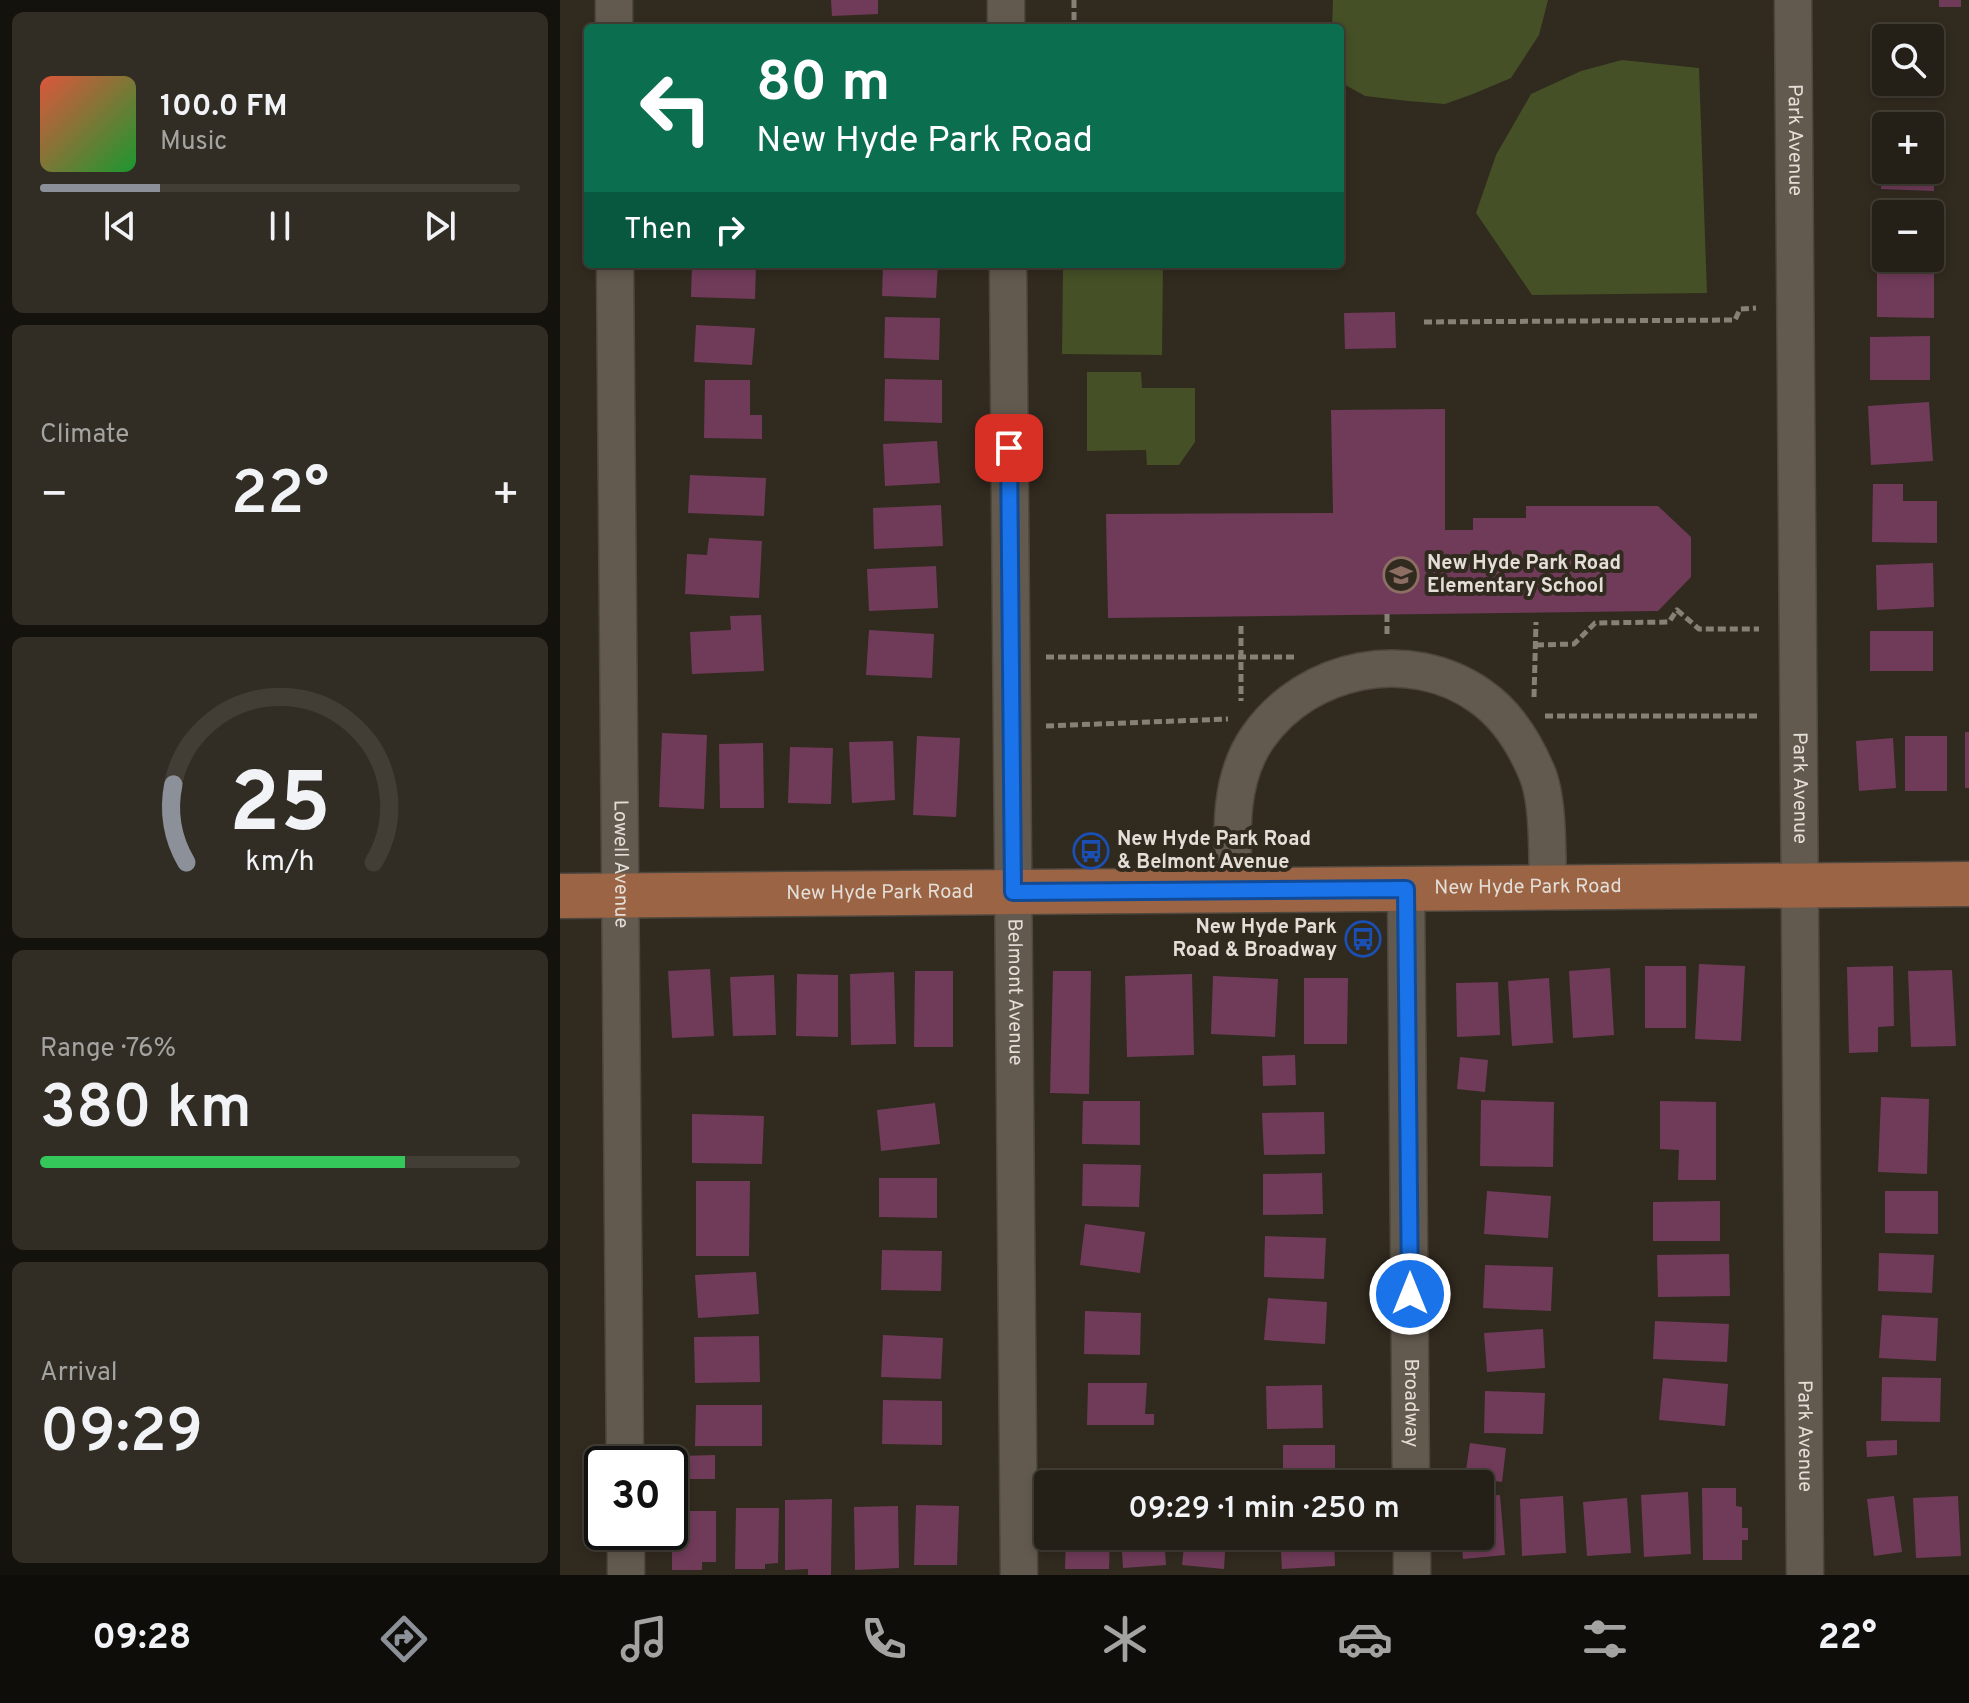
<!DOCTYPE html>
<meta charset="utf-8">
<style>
body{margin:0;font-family:Overpass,sans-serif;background:#312d24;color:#f1f3f6;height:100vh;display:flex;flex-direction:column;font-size:30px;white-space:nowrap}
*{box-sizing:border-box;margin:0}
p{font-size:26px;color:#a3a3a1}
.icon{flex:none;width:44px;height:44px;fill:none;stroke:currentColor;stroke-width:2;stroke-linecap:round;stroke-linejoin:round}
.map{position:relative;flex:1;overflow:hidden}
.panel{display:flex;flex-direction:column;gap:12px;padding:12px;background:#14120d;width:560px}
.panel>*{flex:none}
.top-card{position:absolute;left:24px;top:24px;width:760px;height:244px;border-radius:8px;box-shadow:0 4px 12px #0003,0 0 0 2px #423e36;background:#0b6e4f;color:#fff;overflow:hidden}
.buttons{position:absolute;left:1312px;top:24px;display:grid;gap:16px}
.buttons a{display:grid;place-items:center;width:72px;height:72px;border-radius:8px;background:#252017;box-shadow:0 4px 12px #0003,0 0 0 2px #423e36;font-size:40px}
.speed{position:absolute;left:24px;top:1446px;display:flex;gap:16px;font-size:40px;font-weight:700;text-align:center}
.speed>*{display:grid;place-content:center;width:104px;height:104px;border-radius:50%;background:#252017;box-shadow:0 4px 12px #0003,0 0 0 2px #423e36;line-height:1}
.speed .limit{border:4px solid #111;border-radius:12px;background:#fff;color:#111}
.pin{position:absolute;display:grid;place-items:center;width:68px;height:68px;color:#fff;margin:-34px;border-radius:16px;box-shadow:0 4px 12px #0006}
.me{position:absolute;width:88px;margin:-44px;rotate:0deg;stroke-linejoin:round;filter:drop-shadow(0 0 6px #0008)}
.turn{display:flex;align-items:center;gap:28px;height:168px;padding:0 40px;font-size:36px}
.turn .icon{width:104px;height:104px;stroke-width:2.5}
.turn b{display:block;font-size:56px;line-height:68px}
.then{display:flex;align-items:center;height:76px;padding:0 40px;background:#0003;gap:16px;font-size:30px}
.big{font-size:60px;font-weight:600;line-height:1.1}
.panel .card{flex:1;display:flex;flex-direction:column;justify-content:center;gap:12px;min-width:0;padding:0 28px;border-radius:12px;background:#312d24}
.panel .dial{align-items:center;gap:0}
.dial svg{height:208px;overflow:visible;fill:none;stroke:#423e36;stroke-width:7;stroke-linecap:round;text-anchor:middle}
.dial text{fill:#f1f3f6;stroke:none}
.song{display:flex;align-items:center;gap:24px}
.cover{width:96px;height:96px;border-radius:12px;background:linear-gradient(135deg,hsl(10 70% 55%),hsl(130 70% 35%))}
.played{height:8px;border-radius:4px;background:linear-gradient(90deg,#8c9099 25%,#423e36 25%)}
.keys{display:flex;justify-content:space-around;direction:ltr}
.heat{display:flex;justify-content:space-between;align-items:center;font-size:44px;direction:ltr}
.charge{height:12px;border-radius:6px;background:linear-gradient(90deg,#34c759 76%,#423e36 0)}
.trip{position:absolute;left:474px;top:1470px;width:460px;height:80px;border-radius:8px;background:#252017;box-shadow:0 4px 12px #0003,0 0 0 2px #423e36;font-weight:600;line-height:80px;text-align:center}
.tabs{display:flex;height:128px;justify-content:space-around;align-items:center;background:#0f0d09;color:#a3a3a1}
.tabs .icon{width:56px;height:56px}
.tabs .on{color:#8c9099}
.tabs b{font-size:36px;color:#f1f3f6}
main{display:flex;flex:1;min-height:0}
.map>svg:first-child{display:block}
.green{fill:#455026}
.building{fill:#703b59}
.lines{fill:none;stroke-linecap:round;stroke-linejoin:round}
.minor-casing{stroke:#4e473f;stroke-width:39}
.major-casing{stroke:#4e473f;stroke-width:47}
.path{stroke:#868077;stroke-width:5;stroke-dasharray:8 4;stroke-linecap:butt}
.minor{stroke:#635a4f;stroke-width:36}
.major{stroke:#9b6444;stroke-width:44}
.route-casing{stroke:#114b97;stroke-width:20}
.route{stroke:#1a73e8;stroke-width:14}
.labels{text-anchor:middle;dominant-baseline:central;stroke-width:8;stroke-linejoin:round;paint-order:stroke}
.street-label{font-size:20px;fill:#e3ded7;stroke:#312a1f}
.poi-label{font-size:20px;font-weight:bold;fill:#e3ded7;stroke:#312a1f;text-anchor:start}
</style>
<main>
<section class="panel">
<div class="card">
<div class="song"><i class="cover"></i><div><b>100.0 FM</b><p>Music</p></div></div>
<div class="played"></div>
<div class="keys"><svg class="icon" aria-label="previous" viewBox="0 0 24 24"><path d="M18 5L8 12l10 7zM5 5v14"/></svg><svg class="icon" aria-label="pause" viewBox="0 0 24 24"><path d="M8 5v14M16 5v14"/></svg><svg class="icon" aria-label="next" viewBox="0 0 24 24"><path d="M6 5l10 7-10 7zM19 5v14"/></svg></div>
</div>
<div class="card"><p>Climate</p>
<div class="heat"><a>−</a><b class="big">22°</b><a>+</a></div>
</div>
<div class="card dial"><svg viewBox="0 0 100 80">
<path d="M14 69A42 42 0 1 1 86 69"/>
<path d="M14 69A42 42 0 0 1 9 39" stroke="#8c9099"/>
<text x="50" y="56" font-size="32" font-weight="700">25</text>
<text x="50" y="72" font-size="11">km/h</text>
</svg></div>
<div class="card"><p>Range · 76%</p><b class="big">380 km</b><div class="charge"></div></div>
<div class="card"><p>Arrival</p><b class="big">09:29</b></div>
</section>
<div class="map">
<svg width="1409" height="1575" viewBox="0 0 1409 1575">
<rect width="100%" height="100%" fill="#312a1f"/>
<!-- green -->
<g class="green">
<path d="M 773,0 L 988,0 L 979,35 L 951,78 L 913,94 L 885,104 L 848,101 L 805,96 L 780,82 L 780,28 L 772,28 Z"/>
<path d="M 1062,60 L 1139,68 L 1147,293 L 972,295 L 916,213 L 936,155 L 971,94 L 1021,71 Z"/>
<path d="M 503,264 L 603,264 L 602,355 L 502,354 Z"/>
<path d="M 527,372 L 581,372 L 582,388 L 635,388 L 635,442 L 619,465 L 587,465 L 586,450 L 527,451 Z"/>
</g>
<!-- building -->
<g class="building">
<path d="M 271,0 L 318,0 L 318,14 L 272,16 Z"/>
<rect x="1379" y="0" width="22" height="7"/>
<path d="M 1315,53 L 1326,53 L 1326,82 L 1369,82 L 1369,96 L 1313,95 Z"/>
<path d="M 1322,146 L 1326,146 L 1326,170 L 1370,170 L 1370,147 L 1375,147 L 1374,191 L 1321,189 Z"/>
<path d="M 1318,209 L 1370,212 L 1370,214 L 1326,214 L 1326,254 L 1316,253 Z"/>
<path d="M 132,264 L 196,264 L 195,299 L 131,297 Z"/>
<path d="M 323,264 L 378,264 L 376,298 L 322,296 Z"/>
<path d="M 1317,273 L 1374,273 L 1374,318 L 1317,317 Z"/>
<path d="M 835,312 L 836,348 L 785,349 L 784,313 Z"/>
<path d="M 325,317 L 380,318 L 379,360 L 324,358 Z"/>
<path d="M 136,325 L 195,328 L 192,365 L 134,362 Z"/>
<path d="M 1370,336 L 1370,380 L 1310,380 L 1310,337 Z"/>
<path d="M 325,379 L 382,380 L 382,423 L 324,421 Z"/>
<path d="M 145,380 L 190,380 L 190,415 L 202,415 L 202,439 L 144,438 Z"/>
<path d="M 1369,402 L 1373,461 L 1311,465 L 1308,406 Z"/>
<path d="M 885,409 L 885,530 L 913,530 L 913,518 L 966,518 L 966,506 L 1098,506 L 1131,537 L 1131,577 L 1098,611 L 548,618 L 546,514 L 773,513 L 771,410 Z"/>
<path d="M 377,441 L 380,483 L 325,486 L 323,444 Z"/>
<path d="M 130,475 L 206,478 L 204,516 L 128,513 Z"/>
<path d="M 1313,484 L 1343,484 L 1343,501 L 1377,501 L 1377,543 L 1312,542 Z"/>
<path d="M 381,505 L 383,546 L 314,549 L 313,508 Z"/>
<path d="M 149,538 L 202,541 L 199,598 L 125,594 L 127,554 L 147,555 Z"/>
<path d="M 1373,563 L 1374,607 L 1317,610 L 1316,565 Z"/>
<path d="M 376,566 L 378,608 L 309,611 L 307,569 Z"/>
<path d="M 201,615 L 204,671 L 132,674 L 130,632 L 171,630 L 170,616 Z"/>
<path d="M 309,630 L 374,634 L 372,678 L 306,675 Z"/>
<rect x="1310" y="631" width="63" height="40"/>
<rect x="1405" y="732" width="4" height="56"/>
<path d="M 102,733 L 147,735 L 144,809 L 99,807 Z"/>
<path d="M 357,736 L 400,738 L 396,817 L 353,815 Z"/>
<rect x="1345" y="736" width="42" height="55"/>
<path d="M 1333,738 L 1336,788 L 1299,791 L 1296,741 Z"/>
<path d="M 333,741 L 335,800 L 292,803 L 289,742 Z"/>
<path d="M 203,743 L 204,808 L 160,808 L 159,744 Z"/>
<path d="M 230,747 L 273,748 L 271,804 L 228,803 Z"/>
<path d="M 1139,964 L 1185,966 L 1181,1041 L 1135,1039 Z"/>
<rect x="1085" y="966" width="41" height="62"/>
<path d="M 1333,966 L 1334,1026 L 1318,1027 L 1318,1052 L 1289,1053 L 1287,967 Z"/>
<path d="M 1050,968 L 1054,1035 L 1013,1038 L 1009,971 Z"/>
<path d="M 150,969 L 154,1036 L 112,1038 L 108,971 Z"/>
<path d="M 1392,970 L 1396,1046 L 1351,1047 L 1348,971 Z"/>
<path d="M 355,971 L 393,971 L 393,1047 L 354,1047 Z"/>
<path d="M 493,971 L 531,971 L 529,1094 L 490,1093 Z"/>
<path d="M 334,972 L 336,1044 L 291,1045 L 290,974 Z"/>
<path d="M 237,974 L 278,975 L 278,1037 L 236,1036 Z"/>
<path d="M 632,974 L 634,1055 L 567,1057 L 565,976 Z"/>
<path d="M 214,975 L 216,1035 L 173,1036 L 170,977 Z"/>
<path d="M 653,976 L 718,979 L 715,1037 L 651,1034 Z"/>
<path d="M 744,978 L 788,978 L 787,1044 L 744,1044 Z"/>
<path d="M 989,978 L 993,1043 L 952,1046 L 948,981 Z"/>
<path d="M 938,982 L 940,1035 L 897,1037 L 896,983 Z"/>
<path d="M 735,1055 L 736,1085 L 703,1086 L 702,1056 Z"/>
<path d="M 900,1057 L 928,1060 L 925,1092 L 897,1089 Z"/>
<path d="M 1321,1097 L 1369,1099 L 1367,1174 L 1318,1172 Z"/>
<path d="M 921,1100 L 994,1102 L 993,1167 L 920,1166 Z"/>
<path d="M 523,1101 L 580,1101 L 580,1145 L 522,1144 Z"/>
<path d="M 1100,1101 L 1156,1102 L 1156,1180 L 1118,1180 L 1119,1150 L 1100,1149 Z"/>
<path d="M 375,1103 L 380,1144 L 321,1151 L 317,1110 Z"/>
<path d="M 764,1112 L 765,1154 L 704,1155 L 702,1113 Z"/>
<path d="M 132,1114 L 204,1116 L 202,1164 L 132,1163 Z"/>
<path d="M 523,1164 L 581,1165 L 579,1207 L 522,1206 Z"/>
<path d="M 762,1173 L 763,1214 L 703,1215 L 703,1174 Z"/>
<path d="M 319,1178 L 377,1178 L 377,1218 L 319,1217 Z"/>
<path d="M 136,1181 L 190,1181 L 189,1256 L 136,1256 Z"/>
<path d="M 927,1191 L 991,1196 L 988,1238 L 924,1234 Z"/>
<path d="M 1325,1191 L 1378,1191 L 1378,1234 L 1325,1233 Z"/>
<path d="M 1160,1201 L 1160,1241 L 1093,1241 L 1093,1202 Z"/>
<path d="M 525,1224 L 585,1232 L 580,1273 L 520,1265 Z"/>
<path d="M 705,1236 L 766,1238 L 764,1279 L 704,1277 Z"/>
<path d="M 322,1250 L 382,1251 L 381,1291 L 321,1290 Z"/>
<path d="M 1319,1253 L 1374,1255 L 1372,1293 L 1318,1291 Z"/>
<path d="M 1169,1254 L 1170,1296 L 1098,1297 L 1097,1255 Z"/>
<path d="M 925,1265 L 993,1267 L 991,1311 L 923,1308 Z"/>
<path d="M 196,1272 L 199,1314 L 138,1318 L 135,1275 Z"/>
<path d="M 708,1298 L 767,1302 L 765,1344 L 704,1340 Z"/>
<path d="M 525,1311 L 581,1313 L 580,1355 L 524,1354 Z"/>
<path d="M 1322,1315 L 1378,1318 L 1376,1361 L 1319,1358 Z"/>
<path d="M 1095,1321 L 1169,1324 L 1167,1362 L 1093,1359 Z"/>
<path d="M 983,1329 L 985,1368 L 927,1372 L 924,1333 Z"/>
<path d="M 323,1335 L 383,1338 L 381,1379 L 321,1377 Z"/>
<path d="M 199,1336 L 200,1382 L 135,1383 L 134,1337 Z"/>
<path d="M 1322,1377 L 1381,1378 L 1380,1422 L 1321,1421 Z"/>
<path d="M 1103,1378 L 1168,1384 L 1165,1426 L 1099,1420 Z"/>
<path d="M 528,1383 L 587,1383 L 585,1414 L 594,1414 L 594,1425 L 527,1425 Z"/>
<path d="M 762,1385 L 763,1428 L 707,1429 L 706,1386 Z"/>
<path d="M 925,1391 L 985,1393 L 983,1434 L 924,1433 Z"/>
<path d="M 323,1400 L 382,1401 L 382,1445 L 322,1444 Z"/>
<path d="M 136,1405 L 202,1405 L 202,1446 L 135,1446 Z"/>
<path d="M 1337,1440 L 1337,1455 L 1307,1457 L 1306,1441 Z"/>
<path d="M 910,1443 L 946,1448 L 942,1482 L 905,1477 Z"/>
<rect x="723" y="1445" width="52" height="39"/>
<path d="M 155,1455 L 155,1479 L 121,1479 L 121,1456 Z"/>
<path d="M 1142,1488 L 1176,1488 L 1176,1506 L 1182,1507 L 1182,1528 L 1188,1528 L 1188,1540 L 1182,1540 L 1182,1560 L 1143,1560 Z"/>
<path d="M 1128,1492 L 1131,1554 L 1084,1557 L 1081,1495 Z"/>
<path d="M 940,1495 L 945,1555 L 903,1559 L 901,1536 L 920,1536 L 920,1496 Z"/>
<path d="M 1003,1496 L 1006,1553 L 962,1556 L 960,1499 Z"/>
<path d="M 1334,1496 L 1342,1552 L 1314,1556 L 1307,1499 Z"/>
<path d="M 1398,1496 L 1401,1556 L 1356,1558 L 1353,1498 Z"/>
<path d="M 1067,1498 L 1071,1553 L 1027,1556 L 1023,1502 Z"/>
<path d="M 272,1499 L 271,1575 L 248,1575 L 248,1569 L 225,1570 L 225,1500 Z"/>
<path d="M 356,1505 L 399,1506 L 397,1565 L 354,1565 Z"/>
<path d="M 338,1506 L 339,1568 L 295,1570 L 294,1507 Z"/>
<path d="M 176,1508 L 219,1508 L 218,1563 L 205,1564 L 205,1569 L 175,1569 Z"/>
<path d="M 112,1511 L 156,1511 L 156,1562 L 142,1562 L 142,1570 L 112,1570 Z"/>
<path d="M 506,1536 L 550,1536 L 549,1569 L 505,1569 Z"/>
<path d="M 561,1536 L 604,1536 L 606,1565 L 563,1568 Z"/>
<path d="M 625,1536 L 666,1536 L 664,1569 L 622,1565 Z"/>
<path d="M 720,1536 L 774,1536 L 775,1566 L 722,1569 Z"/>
</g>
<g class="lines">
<defs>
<g id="minor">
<path d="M 54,0 L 54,28"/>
<path d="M 446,0 L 446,28"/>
<path id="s1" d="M 1233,0 L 1245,1575"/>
<path id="s2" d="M 55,264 L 65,1464"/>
<path id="s3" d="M 448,264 L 459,1575"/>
<path id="s4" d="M 846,889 L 851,1484"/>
<path d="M 674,890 C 672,839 667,781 698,737 C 747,667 849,646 920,696 C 946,714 965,744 977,773 C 989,801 987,857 988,888"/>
<path d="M 66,1532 L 66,1575"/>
<path d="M 852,1536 L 852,1575"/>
</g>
<g id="major">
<path id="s5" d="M 0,896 L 1409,884"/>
</g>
</defs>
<!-- minor casing -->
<use href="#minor" class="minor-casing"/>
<!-- major casing -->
<use href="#major" class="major-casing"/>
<!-- path -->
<g class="path">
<path d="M 514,0 L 514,28"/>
<path d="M 864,322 L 1175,320 L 1180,309 L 1196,308"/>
<path d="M 827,614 L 827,637"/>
<path d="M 681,626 L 681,701"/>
<path d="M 976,645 L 1014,644 L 1035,623 L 1109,622 L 1117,610 L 1139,629 L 1199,629"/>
<path d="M 486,657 L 736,657"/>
<path d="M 974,697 L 976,622"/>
<path d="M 985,716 L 1200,716"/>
<path d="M 486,726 L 668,719"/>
</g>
<!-- minor -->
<use href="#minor" class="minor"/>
<!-- major -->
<use href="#major" class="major"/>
</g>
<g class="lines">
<defs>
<path id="route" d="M 449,448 L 453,892 L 846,889 L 850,1294"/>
</defs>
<!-- route casing -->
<use href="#route" class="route-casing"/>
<!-- route -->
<use href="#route" class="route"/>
</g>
<!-- icons -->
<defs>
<symbol id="school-ring" viewBox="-11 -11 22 22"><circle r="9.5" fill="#312a1f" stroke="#8d6e63" stroke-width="1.5"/><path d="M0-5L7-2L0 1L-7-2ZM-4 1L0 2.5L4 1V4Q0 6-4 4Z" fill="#8d6e63"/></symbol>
<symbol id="bus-ring" viewBox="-11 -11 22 22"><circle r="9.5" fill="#312a1f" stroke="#1a4fb4" stroke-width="1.5"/><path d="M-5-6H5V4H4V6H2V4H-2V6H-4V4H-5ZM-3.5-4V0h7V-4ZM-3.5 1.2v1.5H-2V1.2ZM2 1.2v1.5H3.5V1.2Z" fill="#1a4fb4"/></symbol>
</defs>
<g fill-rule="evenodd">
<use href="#school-ring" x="821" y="555" width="40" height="40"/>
<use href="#bus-ring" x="511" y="831" width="40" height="40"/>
<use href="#bus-ring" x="783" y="919" width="40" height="40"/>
</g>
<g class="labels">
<!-- street labels -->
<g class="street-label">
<text stroke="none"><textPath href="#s1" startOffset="140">Park Avenue</textPath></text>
<text stroke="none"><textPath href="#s1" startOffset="788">Park Avenue</textPath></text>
<text stroke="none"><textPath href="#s2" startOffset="600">Lowell Avenue</textPath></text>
<text stroke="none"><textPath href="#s5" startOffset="968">New Hyde Park Road</textPath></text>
<text stroke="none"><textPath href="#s5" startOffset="320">New Hyde Park Road</textPath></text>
<text stroke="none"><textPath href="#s3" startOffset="728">Belmont Avenue</textPath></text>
<text stroke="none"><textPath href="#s4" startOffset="514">Broadway</textPath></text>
<text stroke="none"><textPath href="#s1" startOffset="1436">Park Avenue</textPath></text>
</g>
<!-- poi labels -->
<g class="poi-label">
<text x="867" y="564">New Hyde Park Road<tspan x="867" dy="23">Elementary School</tspan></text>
<text x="557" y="840">New Hyde Park Road<tspan x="557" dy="23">&amp; Belmont Avenue</tspan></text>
<text x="777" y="928" text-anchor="end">New Hyde Park<tspan x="777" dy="23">Road &amp; Broadway</tspan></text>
</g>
</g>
</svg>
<div class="buttons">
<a><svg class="icon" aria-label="search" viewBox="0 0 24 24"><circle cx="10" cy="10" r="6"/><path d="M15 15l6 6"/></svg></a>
<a>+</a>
<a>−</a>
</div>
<div class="speed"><div class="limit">30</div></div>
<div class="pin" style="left:449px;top:448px;background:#d93025"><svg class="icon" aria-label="arrive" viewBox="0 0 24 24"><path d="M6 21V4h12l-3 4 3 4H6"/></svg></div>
<svg class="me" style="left:850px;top:1294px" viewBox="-20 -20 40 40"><circle r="17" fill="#1a73e8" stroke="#fff" stroke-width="3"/><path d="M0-11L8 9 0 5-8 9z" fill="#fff"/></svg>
<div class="trip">09:29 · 1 min · 250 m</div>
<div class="top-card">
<div class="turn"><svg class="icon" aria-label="left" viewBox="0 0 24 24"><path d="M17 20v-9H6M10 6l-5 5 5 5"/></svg><div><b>80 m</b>New Hyde Park Road</div></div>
<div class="then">Then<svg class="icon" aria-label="right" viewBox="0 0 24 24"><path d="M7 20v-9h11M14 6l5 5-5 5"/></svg></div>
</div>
</div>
</main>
<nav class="tabs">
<b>09:28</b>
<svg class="icon on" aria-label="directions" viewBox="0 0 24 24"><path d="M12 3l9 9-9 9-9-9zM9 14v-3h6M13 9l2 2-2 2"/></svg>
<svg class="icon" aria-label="music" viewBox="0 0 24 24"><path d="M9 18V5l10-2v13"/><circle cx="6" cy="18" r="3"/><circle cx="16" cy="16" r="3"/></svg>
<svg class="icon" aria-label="phone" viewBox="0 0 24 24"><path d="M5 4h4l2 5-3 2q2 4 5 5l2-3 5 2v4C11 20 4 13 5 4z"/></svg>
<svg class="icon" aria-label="climate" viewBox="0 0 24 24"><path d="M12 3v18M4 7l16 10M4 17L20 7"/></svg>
<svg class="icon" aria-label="car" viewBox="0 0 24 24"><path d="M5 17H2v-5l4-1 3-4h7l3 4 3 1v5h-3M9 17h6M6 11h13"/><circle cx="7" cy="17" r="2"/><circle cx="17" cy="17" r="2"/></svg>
<svg class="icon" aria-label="filters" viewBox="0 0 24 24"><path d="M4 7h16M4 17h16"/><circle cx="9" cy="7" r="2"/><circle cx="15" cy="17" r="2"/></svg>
<b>22°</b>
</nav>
